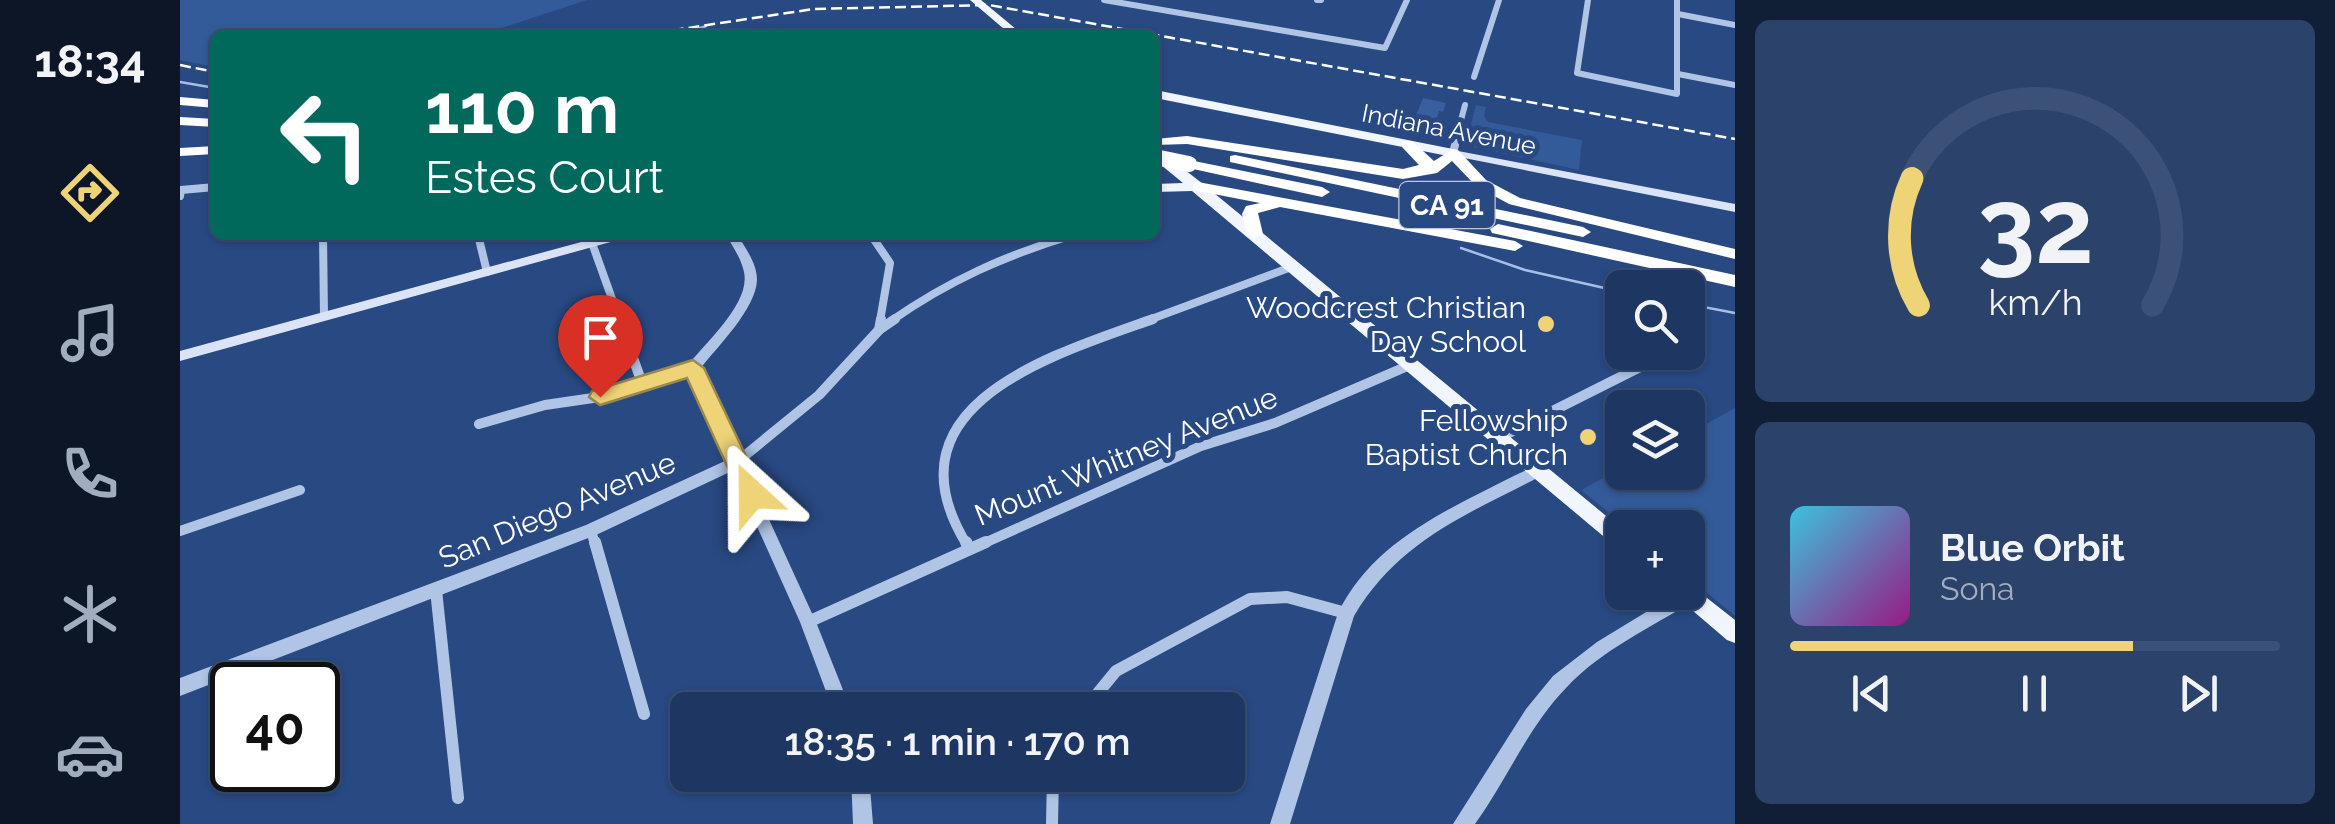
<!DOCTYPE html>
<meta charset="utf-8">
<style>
body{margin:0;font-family:Raleway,sans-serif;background:#2b426b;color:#f1f3f6;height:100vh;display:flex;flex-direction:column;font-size:38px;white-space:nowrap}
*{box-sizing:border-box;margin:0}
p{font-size:32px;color:#a1acbe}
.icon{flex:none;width:55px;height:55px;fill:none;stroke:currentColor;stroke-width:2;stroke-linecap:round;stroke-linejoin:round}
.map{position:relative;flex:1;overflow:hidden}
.sheet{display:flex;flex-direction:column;gap:20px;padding:20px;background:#101e36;width:600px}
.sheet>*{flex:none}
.top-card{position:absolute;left:30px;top:30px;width:950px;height:210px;border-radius:15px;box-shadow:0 2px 8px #0004,0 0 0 2px #3c5177;background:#00695c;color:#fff;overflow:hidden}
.buttons{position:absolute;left:1425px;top:270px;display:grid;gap:20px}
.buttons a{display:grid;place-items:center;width:100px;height:100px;border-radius:15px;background:#1e3762;box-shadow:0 2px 8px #0004,0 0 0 2px #3c5177;font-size:50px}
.speed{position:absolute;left:30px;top:662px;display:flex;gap:20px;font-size:50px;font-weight:700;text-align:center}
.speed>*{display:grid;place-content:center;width:130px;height:130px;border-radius:50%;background:#1e3762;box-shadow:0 2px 8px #0004,0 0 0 2px #3c5177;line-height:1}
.speed .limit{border:5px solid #111;border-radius:15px;background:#fff;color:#111}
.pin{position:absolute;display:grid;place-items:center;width:85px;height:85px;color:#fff;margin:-102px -42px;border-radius:50% 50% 50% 0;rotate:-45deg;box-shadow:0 0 10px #0007}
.pin .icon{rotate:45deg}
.me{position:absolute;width:110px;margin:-55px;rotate:336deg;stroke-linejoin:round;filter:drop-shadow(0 0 8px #0008)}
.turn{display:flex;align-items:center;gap:35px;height:210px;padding:0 50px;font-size:45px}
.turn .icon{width:130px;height:130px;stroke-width:2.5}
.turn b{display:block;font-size:70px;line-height:85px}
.sheet .card{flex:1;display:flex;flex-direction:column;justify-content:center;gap:15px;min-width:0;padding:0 35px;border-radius:15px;background:#2b426b}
.sheet .dial{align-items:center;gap:0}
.dial svg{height:260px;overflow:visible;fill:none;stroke:#3c5177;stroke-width:7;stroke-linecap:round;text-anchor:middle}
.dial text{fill:#f1f3f6;stroke:none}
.song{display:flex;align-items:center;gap:30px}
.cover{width:120px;height:120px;border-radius:15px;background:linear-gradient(135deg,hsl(190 70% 55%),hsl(310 70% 35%))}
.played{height:10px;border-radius:5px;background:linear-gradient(90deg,#eed377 70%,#3c5177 70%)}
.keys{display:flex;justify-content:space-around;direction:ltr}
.trip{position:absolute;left:490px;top:692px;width:575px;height:100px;border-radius:15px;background:#1e3762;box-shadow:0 2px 8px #0004,0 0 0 2px #3c5177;font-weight:600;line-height:100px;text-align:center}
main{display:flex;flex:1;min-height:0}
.tabs{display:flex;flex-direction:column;width:180px;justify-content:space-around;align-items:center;background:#0c1627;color:#a1acbe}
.tabs .icon{width:70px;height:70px}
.tabs .selected{color:#eed377}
.tabs b{font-size:45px;color:#f1f3f6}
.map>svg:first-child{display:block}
.green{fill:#335a99}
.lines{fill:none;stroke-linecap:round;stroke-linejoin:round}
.stream{stroke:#a5bfe6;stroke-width:2.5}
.building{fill:#395f9e}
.minor-far3{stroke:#b0c5e6;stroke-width:6}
.minor-far2{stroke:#b0c5e6;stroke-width:8}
.minor-far1{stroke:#b0c5e6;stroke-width:10}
.minor{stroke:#b0c5e6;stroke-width:12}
.tertiary{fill:#b0c5e6;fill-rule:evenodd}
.secondary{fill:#dae4f6;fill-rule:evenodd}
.primary{fill:#f1f5fd;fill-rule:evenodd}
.motorway{fill:#fff;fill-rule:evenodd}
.rail{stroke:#fff;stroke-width:2.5;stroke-dasharray:11 5;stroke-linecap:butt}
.motorway-bridge{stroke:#fff;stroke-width:16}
.route{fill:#eed377;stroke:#9b894d;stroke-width:2.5}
.poi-dot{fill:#eed377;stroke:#284982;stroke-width:4}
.labels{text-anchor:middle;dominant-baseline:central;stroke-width:10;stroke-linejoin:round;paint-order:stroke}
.far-street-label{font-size:25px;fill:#fff;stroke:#284982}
.shield{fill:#284982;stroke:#bec8da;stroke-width:2.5}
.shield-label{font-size:28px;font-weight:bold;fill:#fff}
.poi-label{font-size:30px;fill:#fff;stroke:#284982;text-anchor:end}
.street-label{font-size:30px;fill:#fff;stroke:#284982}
</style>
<main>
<nav class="tabs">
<b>18:34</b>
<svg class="icon selected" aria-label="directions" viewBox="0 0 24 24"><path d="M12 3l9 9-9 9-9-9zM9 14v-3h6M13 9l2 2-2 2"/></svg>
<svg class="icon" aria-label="music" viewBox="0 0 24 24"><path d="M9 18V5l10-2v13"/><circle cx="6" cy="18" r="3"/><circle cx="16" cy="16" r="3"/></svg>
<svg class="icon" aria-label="phone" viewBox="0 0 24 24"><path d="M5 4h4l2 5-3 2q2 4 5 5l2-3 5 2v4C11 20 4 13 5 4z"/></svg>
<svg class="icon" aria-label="climate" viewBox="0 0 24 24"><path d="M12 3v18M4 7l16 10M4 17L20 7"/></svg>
<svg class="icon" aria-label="car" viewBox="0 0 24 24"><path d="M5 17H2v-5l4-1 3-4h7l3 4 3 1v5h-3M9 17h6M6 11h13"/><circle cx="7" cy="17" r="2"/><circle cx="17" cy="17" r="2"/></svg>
</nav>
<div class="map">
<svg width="1555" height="824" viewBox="0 0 1555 824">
<rect width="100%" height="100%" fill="#284982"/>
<!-- green -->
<g class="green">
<path d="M 0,0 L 407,0 L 301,35 L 35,35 L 35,67 L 0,60 Z"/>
<path d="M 1296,105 L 1306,107 L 1304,116 L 1308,122 L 1402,140 L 1399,170 L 1288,146 L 1286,143 Z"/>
<path d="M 1555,408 L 1555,616 L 1508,577 L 1508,528 L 1447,527 L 1401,490 L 1442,468 L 1442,472 L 1508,472 L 1508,434 Z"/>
</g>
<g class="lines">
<!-- stream -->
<g class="stream">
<path d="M 501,35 L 526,26"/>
<path d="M 0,82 L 35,88"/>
<path d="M 1281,248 L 1345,270 L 1442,292"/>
<path d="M 1508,304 L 1555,313"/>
</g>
</g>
<!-- building -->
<path class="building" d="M 1243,98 L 1266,103 L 1263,112 L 1259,111 L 1254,128 L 1233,123 Z"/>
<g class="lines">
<!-- minor-far3 -->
<g class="minor-far3">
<path d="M 924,0 L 1205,48 L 1227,0"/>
<path d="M 1137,0 L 1141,0"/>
<path d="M 1408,0 L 1397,73 L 1497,94 L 1497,0"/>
<path d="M 1498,14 L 1555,25"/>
<path d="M 1498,74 L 1555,85"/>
<path d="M 1294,77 L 1319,0"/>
<path d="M 1275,143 L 1285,105"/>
</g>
<!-- minor-far2 -->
<g class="minor-far2">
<path d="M 1273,153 L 1276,141"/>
<path d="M 0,196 L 1,190 L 35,187"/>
<path d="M 143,235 L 144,316"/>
<path d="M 298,235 L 307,272"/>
<path d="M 691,235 L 710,263 L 700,321"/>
<path d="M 412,243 L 440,321"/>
<path d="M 711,321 C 768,281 826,255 893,235"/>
<path d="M 966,321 L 1114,266"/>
</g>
<!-- minor-far1 -->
<g class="minor-far1">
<path d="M 439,319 L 462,383"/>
<path d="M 699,330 L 701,319"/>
<path d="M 299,424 L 365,405 L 420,397 L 513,368"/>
<path d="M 1319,438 L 1482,356"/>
<path d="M 557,462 L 639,395 L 699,330 L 715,319"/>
<path d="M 411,530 L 415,545"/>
<path d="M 0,531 L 120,490"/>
<path d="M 787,545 C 701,405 872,355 973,319"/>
<path d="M 800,545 L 1021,446 L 1095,423 L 1230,365"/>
</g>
<!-- minor -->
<g class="minor">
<path d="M 415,542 L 464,714"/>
<path d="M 786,542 L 789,548"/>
<path d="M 256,590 L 278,798"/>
<path d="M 628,622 L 806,542"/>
<path d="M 904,710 L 936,671 L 1070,599 L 1107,597 L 1166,613"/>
<path d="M 872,824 L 873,775"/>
</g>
<!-- tertiary -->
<g class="tertiary">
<path d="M 546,235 L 558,235 C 565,248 577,263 577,280 C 576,309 537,347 520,369 L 636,622 L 671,710 L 653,710 L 620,622 L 552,471 L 416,535 L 0,696 L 0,678 L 406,525 L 547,460 L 506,368 C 524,343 571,304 564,272 C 561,258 553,247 546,235 Z"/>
<path d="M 1358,465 L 1363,467 L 1365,471 L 1363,475 C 1288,514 1219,540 1174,616 L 1110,824 L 1090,824 L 1158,613 C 1188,551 1248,519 1308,489 C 1324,481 1341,472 1358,465 Z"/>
<path d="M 1508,588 L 1515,590 L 1517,595 L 1515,600 C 1472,627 1421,650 1386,688 C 1348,727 1327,780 1295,824 L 1273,824 L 1346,709 L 1373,676 L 1417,642 L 1499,592 L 1508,592 Z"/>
<path d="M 671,775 L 689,775 L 693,824 L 673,824 Z"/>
</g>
<!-- secondary -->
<g class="secondary">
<path d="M 1273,150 L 1555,204 L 1555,212 L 1269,155 L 1268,153 Z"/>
<path d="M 427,235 L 447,235 L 445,238 L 0,361 L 0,351 Z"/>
</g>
<!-- primary -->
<g class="primary">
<path d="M 790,0 L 801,0 L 843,35 L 831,35 Z"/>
<path d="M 975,90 L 1273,149 L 1279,153 L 1273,157 L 975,98 Z"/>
<path d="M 975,152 L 982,152 L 1023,184 L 1442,529 L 1442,548 L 1435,546 L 1012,191 L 975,192 L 975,184 L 1003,183 L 975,160 Z"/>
<path d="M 1508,583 L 1555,620 L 1555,643 L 1547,640 L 1499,599 L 1496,592 L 1508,592 Z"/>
</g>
<!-- motorway -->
<g class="motorway">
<path d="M 0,97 L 35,100 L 35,108 L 0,105 Z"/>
<path d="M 0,117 L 35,119 L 35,127 L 0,125 Z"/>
<path d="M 1007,136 L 1223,169 L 1239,165 L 1222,147 L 1222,141 L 1232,141 L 1254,161 L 1273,149 L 1278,150 L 1306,180 L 1340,198 L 1555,249 L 1555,259 L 1329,204 L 1296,186 L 1272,161 L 1257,173 L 1223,179 L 1007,144 L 975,145 L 975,139 Z"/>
<path d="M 35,146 L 35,154 L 0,156 L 0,148 Z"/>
<path d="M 1055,155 L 1403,227 L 1411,232 L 1403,237 L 1050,162 L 1050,156 Z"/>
<path d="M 1009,160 L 1142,187 L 1150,192 L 1142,197 L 1004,167 L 1004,161 Z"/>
<path d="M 1018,182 L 1335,241 L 1343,246 L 1335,251 L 1100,207 L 1078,213 L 1083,234 L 1075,239 L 1067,234 L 1062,214 L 1066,206 L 1080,203 L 1013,190 L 1013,184 Z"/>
<path d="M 1318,224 L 1555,275 L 1555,287 L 1312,233 L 1310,229 Z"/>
</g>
<!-- rail -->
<g class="rail">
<path d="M 461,35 L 634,9 L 809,5 L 1555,139"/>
<path d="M 0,65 L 35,72"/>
</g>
<!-- motorway-bridge -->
<path class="motorway-bridge" d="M 975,157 L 1009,164"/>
</g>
<!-- route -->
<path class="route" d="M 513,360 L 524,368 L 584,494 L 580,501 L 563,501 L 507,378 L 420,405 L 409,397 L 412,391 Z"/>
<!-- markers -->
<g class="poi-dot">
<circle cx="1366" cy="324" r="10"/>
<circle cx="1408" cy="437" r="10"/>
</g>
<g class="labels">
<!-- far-street labels -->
<g class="far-street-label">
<text transform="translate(1269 129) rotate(11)">Indiana Avenue</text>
</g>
<!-- shield labels -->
<rect class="shield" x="1219.5" y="182" width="95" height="46" rx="8"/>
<g class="shield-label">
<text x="1267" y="205">CA 91</text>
</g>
<!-- poi labels -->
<g class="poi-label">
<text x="1346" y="307">Woodcrest Christian<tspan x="1346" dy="34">Day School</tspan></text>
<text x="1388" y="420">Fellowship<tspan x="1388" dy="34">Baptist Church</tspan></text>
</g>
<!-- street labels -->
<g class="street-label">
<text transform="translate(946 456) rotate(-22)">Mount Whitney Avenue</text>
<text transform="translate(377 510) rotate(-23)">San Diego Avenue</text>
</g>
</g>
</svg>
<div class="buttons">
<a><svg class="icon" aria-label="search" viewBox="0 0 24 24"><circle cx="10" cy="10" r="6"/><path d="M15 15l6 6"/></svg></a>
<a><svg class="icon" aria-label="layers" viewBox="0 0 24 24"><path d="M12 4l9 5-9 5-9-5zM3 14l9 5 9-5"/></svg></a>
<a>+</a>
</div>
<div class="speed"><div class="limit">40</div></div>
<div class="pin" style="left:420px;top:397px;background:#d93025"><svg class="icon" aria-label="arrive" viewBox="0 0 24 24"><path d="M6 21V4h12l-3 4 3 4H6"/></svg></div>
<svg class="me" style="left:572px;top:494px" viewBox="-20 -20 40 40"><path d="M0-17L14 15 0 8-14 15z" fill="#eed377" stroke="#fff" stroke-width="4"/></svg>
<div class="trip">18:35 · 1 min · 170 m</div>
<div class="top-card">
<div class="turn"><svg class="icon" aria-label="left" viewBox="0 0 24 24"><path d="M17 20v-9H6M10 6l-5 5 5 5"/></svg><div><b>110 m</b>Estes Court</div></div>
</div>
</div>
<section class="sheet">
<div class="card dial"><svg viewBox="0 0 100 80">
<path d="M14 69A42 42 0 1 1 86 69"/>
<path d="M14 69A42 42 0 0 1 12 30" stroke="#eed377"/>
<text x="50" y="56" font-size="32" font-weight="700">32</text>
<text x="50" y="72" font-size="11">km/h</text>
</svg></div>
<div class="card">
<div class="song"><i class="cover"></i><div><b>Blue Orbit</b><p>Sona</p></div></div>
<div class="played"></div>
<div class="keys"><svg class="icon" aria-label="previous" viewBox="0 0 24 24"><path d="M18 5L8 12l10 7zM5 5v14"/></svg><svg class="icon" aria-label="pause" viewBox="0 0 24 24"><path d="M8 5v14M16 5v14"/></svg><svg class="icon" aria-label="next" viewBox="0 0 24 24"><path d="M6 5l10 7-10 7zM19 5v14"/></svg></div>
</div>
</section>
</main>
